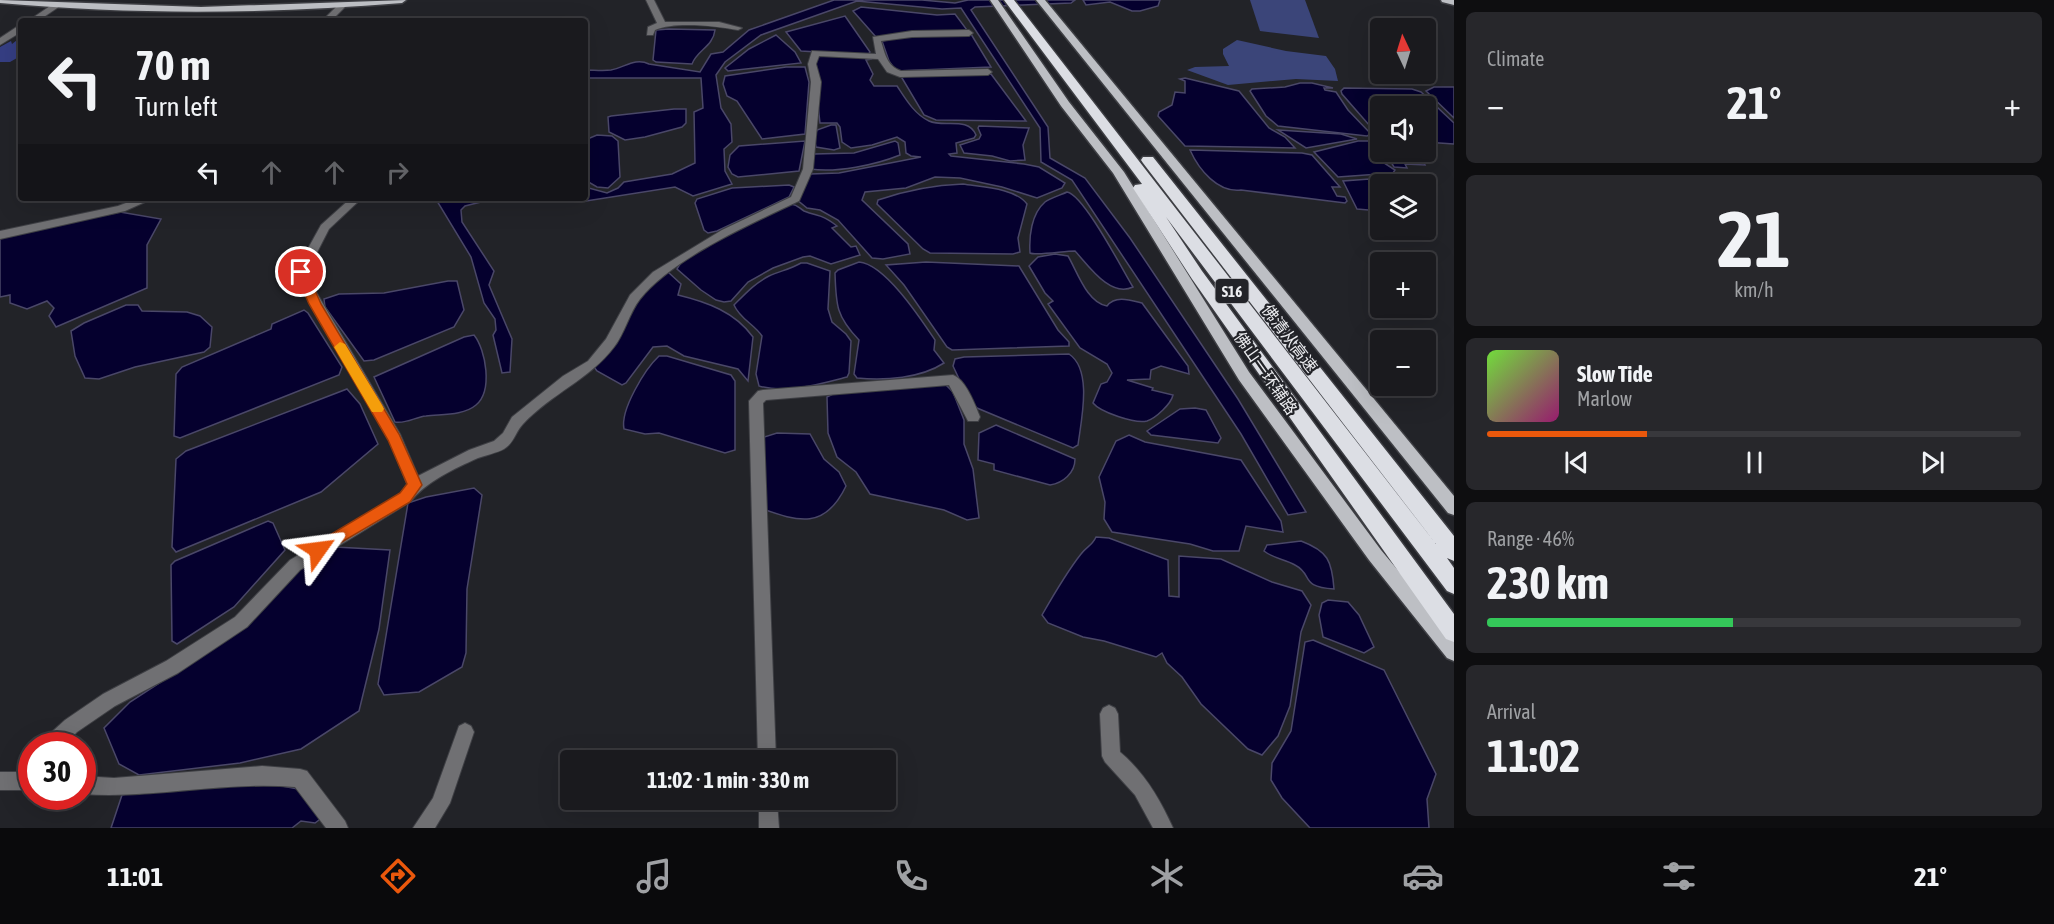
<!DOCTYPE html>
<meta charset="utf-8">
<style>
body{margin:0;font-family:"Asap Condensed","Noto Sans SC",sans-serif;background:#27272b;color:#f1f3f6;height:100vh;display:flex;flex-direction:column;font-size:22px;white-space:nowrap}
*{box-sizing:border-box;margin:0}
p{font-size:20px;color:#9fa1a4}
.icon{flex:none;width:33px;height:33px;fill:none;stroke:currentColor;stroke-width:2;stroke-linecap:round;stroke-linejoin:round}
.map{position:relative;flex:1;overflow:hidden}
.sheet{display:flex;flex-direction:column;gap:12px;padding:12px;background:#0e0e10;width:600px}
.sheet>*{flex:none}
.banner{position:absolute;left:18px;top:18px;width:570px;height:183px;border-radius:6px;box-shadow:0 6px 24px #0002,0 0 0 2px #38383c;background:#1a1a1e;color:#f1f3f6;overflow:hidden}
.needle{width:39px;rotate:356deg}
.buttons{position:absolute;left:1370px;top:18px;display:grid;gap:12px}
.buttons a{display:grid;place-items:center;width:66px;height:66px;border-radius:6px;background:#1a1a1e;box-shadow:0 6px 24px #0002,0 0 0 2px #38383c;font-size:30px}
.speed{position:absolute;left:18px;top:732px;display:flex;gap:12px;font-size:30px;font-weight:700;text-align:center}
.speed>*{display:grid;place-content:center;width:78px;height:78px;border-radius:50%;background:#1a1a1e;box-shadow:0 6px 24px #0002,0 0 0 2px #38383c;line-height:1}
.speed .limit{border:9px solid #d22;background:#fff;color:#111}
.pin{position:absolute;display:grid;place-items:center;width:51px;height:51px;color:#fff;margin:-26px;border:3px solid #fff;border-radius:50%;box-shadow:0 2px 6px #0007}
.me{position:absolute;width:66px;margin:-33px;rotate:59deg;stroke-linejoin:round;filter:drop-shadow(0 0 4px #0008)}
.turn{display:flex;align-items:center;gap:21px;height:126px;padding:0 18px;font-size:27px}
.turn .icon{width:78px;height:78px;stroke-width:2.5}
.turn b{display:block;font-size:42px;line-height:51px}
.lanes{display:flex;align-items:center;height:57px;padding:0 18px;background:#0003;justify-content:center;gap:30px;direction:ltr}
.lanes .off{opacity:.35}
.big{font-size:45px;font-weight:700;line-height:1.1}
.sheet .card{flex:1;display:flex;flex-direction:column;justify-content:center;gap:9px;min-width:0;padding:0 21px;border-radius:9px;background:#27272b}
.sheet .dial{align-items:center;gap:0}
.dial b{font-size:78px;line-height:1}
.song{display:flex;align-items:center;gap:18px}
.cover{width:72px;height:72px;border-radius:9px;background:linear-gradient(135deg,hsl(100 70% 55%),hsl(320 70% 35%))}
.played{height:6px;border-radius:3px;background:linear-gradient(90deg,#ea580c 30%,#38383c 30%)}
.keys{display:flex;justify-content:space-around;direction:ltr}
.heat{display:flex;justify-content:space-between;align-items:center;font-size:33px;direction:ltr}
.charge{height:9px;border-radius:4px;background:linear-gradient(90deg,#34c759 46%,#38383c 0)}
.trip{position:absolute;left:560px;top:750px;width:336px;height:60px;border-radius:6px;background:#1a1a1e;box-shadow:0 6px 24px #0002,0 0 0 2px #38383c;font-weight:700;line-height:60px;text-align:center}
.dock{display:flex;height:96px;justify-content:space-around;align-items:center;background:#0a0a0c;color:#9fa1a4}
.dock .icon{width:42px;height:42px}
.dock .on{color:#ea580c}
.dock b{font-size:27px;color:#f1f3f6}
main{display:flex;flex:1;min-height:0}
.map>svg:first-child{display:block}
.green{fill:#3b4579}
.water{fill:#05002e;stroke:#4a4768;stroke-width:1.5}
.building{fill:#353e83}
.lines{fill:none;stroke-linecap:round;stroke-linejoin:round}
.minor-casing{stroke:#3e3f44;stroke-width:2}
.major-casing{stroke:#3e3f44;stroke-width:3}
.highway-casing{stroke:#3e3f44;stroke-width:3}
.minor{fill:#707073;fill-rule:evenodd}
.major{fill:#bdbfc4;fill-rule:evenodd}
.highway{fill:#dcdee4;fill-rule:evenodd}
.route{fill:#ea580c;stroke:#983908;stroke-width:1.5}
.slow{fill:#f59e0b}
.labels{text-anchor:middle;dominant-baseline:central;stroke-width:4.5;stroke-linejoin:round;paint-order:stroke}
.shield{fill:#222328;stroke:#afb0b4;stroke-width:1.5}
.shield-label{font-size:15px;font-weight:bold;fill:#ecedf0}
.street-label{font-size:16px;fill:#ecedf0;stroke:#222328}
</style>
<main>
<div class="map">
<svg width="1454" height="828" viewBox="0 0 1454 828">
<rect width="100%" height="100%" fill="#222328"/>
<!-- green -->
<g class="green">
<path d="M 1250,0 L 1305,0 L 1319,38 L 1260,31 Z"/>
<path d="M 1237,40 L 1286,51 L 1326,56 L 1335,69 L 1338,81 L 1296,79 L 1228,85 L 1187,70 L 1195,67 L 1229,66 L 1223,54 L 1223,49 Z"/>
</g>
<!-- water -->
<g class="water">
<path d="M 834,0 L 922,0 L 955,3 L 968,0 L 1075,0 L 1071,3 L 975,7 L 971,10 L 1048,127 L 1050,158 L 1085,178 L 1130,238 L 1238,399 L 1306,512 L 1288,515 L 1241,434 L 1072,180 L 1041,162 L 1040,128 L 961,8 L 942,9 L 857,1 L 761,35 L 725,62 L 716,75 L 721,108 L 731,124 L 732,142 L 724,149 L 725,171 L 732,184 L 693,196 L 675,187 L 586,201 L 532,199 L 503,201 L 502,198 L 585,198 L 585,187 L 607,193 L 618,188 L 624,182 L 672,174 L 695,163 L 694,112 L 703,108 L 701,78 L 585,78 L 586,70 C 594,70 603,71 611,70 C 624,68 635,57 649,64 L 700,72 L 711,54 L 723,52 L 749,30 Z"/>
<path d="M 1083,0 L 1160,0 L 1158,6 L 1140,11 L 1132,11 L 1110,2 L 1086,5 Z"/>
<path d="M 861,7 L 937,15 L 955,14 L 967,30 L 876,37 L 853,11 Z"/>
<path d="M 845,16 L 870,52 L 868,55 L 801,51 L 786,32 Z"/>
<path d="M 669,29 L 715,30 C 713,47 697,50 692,64 L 656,62 L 653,60 L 656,30 Z"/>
<path d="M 971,34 L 991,67 L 896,71 L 889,61 L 882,41 L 903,37 Z"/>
<path d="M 776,35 L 795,52 L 801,63 L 728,71 L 725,68 L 749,49 Z"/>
<path d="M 822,54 L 872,59 L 866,60 L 873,74 L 870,80 L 874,86 L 897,86 C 905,98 914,114 929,121 C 944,128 968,116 976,135 L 974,138 L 956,143 L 957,153 L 949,154 L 951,156 L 1024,164 L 1039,167 L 1065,183 L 1062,188 L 1037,198 L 1002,187 L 960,178 L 935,177 L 906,188 L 865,192 L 862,200 L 908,244 L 910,254 L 883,259 L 872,258 L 838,220 L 820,210 L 807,208 L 796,199 L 810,174 L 839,173 L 921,157 L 911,156 L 906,153 L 905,142 L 897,137 L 872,145 L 851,148 L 842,142 L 840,127 L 837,123 L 820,123 L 813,62 L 816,55 Z"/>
<path d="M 786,67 L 805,67 L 809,82 L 805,134 L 762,139 L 737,101 L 727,96 L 723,84 L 725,76 Z"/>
<path d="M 991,74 L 1026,121 L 936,120 L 924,115 L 902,78 L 904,76 Z"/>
<path d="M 1185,78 L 1239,91 L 1269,128 L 1285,137 L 1295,148 L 1185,146 L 1158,116 L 1159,112 L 1172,105 L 1175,92 L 1185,93 L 1185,81 L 1180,79 Z"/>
<path d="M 1300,83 L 1312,83 L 1333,88 L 1324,88 L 1325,90 L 1336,92 L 1348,110 L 1371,134 L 1367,136 L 1278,126 L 1266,116 L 1250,91 L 1252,89 L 1285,87 Z"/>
<path d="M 1434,87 L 1454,87 L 1454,118 L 1426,91 Z"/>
<path d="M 1344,88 L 1412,89 L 1421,92 L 1454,123 L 1454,144 L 1425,142 L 1425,106 L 1380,106 L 1380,135 L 1376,133 L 1342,94 L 1341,91 Z"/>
<path d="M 674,109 L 686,109 L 686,123 L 682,127 L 645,137 L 625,140 L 609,132 L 608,117 L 611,116 Z"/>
<path d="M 831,125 L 836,125 L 840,148 L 834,150 L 816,147 L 814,138 L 817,130 Z"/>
<path d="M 979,126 L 1029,128 L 1023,145 L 1025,160 L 1010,161 L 992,156 L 964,153 L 960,145 L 979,139 L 981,135 L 978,128 Z"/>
<path d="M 1278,130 L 1341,134 L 1357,139 L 1306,148 Z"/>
<path d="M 597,135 L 612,136 L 618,141 L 620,177 L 608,188 L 597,187 L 585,180 L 585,140 Z"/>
<path d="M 805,141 L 799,171 L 738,177 L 732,174 L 728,167 L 730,155 L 739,146 Z"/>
<path d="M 895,141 L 898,143 L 900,155 C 875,165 837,173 810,169 L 814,154 L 854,153 Z"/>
<path d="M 1358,141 L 1371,141 L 1384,163 L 1395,170 L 1393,173 L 1338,177 L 1314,152 Z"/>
<path d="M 1190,150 L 1302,153 L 1312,155 L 1340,187 L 1332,187 L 1337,196 L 1345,197 L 1347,201 L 1345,203 L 1241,190 C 1218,193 1199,170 1190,150 Z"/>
<path d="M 1385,152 L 1418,152 L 1425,165 L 1405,164 L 1407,168 L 1394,167 Z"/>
<path d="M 1370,179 L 1388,181 L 1393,184 L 1380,184 L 1380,211 L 1357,209 L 1343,181 Z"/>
<path d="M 963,184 C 982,187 1015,188 1027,204 L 1018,238 L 1020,252 L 1013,254 L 930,253 L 923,249 L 877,204 L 878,200 C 907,190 933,185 963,184 Z"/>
<path d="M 789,185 L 794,187 L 789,197 L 717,231 L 708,233 L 704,230 L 695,203 L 697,199 L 732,188 Z"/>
<path d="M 1067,192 C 1084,195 1122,269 1133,287 C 1110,298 1088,265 1075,251 C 1064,251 1037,256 1030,253 C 1029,237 1031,214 1045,202 C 1050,198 1061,195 1067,192 Z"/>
<path d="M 453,198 L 497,198 L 465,206 L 461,210 L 462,222 L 494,271 L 489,285 L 512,339 L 510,372 L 502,373 L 493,335 L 496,330 L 495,319 L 484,303 L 471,257 L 437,201 Z"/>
<path d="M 791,204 C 798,205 799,208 804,211 C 819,217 822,214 837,226 L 832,228 L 851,247 L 856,246 L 860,255 L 831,264 L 810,256 L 803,257 L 773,268 L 748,282 L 731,301 L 724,302 L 716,300 L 701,290 L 677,269 C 688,246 766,216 791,204 Z"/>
<path d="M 120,212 L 161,219 L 147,245 L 147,288 L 56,327 L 49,316 L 54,308 L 47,301 L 27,309 L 10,303 L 10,295 L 0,297 L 0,237 Z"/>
<path d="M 1055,254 L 1068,256 C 1077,271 1087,303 1107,306 C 1115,295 1130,300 1142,303 L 1188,366 L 1189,374 L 1161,366 L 1151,370 L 1150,379 L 1127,380 L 1153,388 L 1152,390 L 1173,395 C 1171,404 1156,418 1147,421 C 1135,424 1100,412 1093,403 L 1101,384 L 1107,382 L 1112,373 L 1107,364 L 1080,348 L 1048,304 L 1053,301 L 1045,293 L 1029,266 L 1038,257 Z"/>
<path d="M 859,262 C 885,264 921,319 935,340 L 934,350 L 944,363 C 921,378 885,381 857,378 L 854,374 L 859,340 C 836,316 836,305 835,273 L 838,270 Z"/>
<path d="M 926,262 L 1019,266 L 1058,330 L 1069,342 L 1069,346 L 952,350 L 947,347 L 904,285 L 886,265 Z"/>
<path d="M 801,263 L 807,263 L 830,271 L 828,309 L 832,322 L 846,334 L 851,341 L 849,373 L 847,377 C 820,384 786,394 759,386 L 756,374 L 762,336 C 754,324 740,319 734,305 C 745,294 755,283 769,276 C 780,271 791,269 801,263 Z"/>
<path d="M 668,272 L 681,284 L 678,295 C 707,302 735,312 753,337 L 748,381 L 738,369 L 684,356 L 667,346 L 653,347 L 626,383 L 622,385 L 597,371 L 594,367 C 612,340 639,284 668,272 Z"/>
<path d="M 448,281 L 457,281 L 464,310 L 454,327 L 374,360 L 364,361 L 325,307 L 324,299 L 339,294 L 384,293 Z"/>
<path d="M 126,305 L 138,305 L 142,311 L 187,312 L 200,316 L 212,327 L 210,347 L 204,352 L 135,367 L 99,379 L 85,378 L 75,356 L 71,331 L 84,323 Z"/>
<path d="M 304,310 L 308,313 L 342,367 L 339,375 L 180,438 L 174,436 L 176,374 L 182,367 L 271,329 L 272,324 Z"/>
<path d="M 474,335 C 486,350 493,391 476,405 C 463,416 442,414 426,416 C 415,417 407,424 395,422 L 374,377 L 464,337 Z"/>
<path d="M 1069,354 C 1093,370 1081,421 1078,445 L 1073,448 L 977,408 L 969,400 L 953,366 L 955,359 L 964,357 Z"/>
<path d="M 659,356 L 667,356 L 731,375 L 735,381 L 735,450 L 725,453 L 659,433 L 645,434 L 624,429 C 620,410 645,369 659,356 Z"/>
<path d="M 927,385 L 946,385 L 953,392 L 964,420 L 964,444 L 973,469 L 979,518 L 967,520 L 944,510 L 870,494 L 856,472 L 837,457 L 828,433 L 827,397 L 837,392 Z"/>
<path d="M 347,389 L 360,404 L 378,444 L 321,492 L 176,552 L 172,547 L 176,459 L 186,451 Z"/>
<path d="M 1195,408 L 1206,410 L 1221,438 L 1218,443 L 1151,435 L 1147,431 L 1180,409 Z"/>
<path d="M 996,425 L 1075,459 C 1075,473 1063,483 1050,485 L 994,470 L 994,464 L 978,460 L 979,433 Z"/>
<path d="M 777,433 L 810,434 L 824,459 L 839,472 L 846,486 C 825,530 799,522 760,508 L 761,438 Z"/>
<path d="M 1129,435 L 1145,442 L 1241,460 L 1281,521 L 1283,532 L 1246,526 L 1239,551 L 1213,551 L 1190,544 L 1112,532 L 1104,519 L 1105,502 L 1099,477 L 1116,441 Z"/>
<path d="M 474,488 L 482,495 L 467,589 L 466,653 L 462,667 L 419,692 L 384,695 L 378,684 L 408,503 L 426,497 Z"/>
<path d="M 268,521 L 273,523 L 285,550 L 234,607 L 177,644 L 172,641 L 171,565 L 175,561 Z"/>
<path d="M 1096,537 L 1109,538 L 1168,560 L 1169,596 L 1179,597 L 1179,556 L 1221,559 L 1272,582 L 1302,591 L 1311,605 L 1301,632 L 1290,706 L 1278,736 L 1262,755 L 1248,749 L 1201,704 L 1182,677 L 1167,663 L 1162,653 L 1156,657 L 1104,641 L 1083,637 L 1048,623 L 1042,615 C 1054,594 1066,573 1081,554 C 1086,547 1092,546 1096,537 Z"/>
<path d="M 1301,541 C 1328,551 1332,561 1334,589 C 1299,587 1314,575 1295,565 C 1285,559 1274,559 1264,551 L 1267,545 Z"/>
<path d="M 335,547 L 390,550 L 379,629 L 359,711 L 301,749 L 240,763 L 139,775 L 119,764 L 104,728 L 130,702 L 244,628 L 286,580 L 308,562 Z"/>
<path d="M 1328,600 L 1348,602 L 1359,615 L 1374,647 L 1364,653 L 1323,637 L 1319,615 L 1322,603 Z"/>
<path d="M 1313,640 L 1384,670 L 1436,774 L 1427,799 L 1429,828 L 1310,828 L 1282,798 L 1271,780 L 1272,763 L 1291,731 L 1305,642 Z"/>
<path d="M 261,782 L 298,789 L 323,817 L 315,823 L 301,821 L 292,828 L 111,828 L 122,795 L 139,791 Z"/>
</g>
<!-- building -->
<path class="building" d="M 21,37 L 21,58 L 17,58 L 10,62 L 0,62 L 0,47 L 11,41 L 12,44 Z"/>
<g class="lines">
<defs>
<g id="minor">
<path d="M 646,0 L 654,0 L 665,22 L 719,22 L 742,28 L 738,30 C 716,26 675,21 655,30 L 653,35 L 647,35 L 648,27 L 657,23 Z"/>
<path d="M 53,4 L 60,6 L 38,21 L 28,21 Z"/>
<path d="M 339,4 L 346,6 L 331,21 L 322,21 Z"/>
<path d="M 18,26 L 21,26 L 21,32 L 0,45 L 0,38 Z"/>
<path d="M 912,31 L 969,30 L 973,33 L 969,36 L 912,37 L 881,41 C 885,54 887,66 901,71 L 988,69 L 992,72 L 988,75 L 900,77 L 887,72 L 878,59 L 819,56 L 816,64 L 821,82 L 813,169 L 799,201 C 751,224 673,258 640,299 C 629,313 625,333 614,347 C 590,379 551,394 523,424 C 516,431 514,443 504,449 C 497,453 486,455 478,458 C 454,469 427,481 410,502 L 300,570 L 247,627 L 178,673 L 115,706 L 77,732 L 63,746 L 40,746 L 43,740 L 65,720 L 103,694 L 166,661 L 235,617 L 290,560 L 400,494 L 407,484 L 389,439 L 297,280 L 295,272 L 321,225 L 351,198 L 362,198 L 329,229 L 307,272 L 309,280 L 400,434 L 418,476 L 469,450 L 494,441 L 503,433 L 512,417 L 563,376 L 588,361 L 606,339 L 630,295 L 653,272 L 722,230 L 791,197 L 803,169 L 811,82 L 808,64 L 812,51 L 876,54 L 873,37 Z"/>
<path d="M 139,198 L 154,198 L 125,211 L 0,239 L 0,231 L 118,206 Z"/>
<path d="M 953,375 C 966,380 975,405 980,417 L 978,421 L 968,421 L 949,385 L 766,400 L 763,403 L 776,760 L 758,760 L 749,401 L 758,391 L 763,390 Z"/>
<path d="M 1109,705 L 1115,708 L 1118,714 L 1120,752 C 1144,772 1160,799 1173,828 L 1153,828 L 1135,795 L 1105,762 L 1102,756 L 1100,714 L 1103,708 Z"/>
<path d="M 465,723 L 471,726 L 474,732 L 450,803 L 435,828 L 413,828 L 433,798 L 459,726 Z"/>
<path d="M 262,766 L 300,769 L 307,771 L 345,821 L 348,828 L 326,828 L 295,787 C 224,781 154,799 82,794 L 82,776 L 114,778 Z"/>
<rect x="0" y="772" width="32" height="18"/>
<path d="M 759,800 L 777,800 L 779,828 L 759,828 Z"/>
</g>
<g id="major">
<path d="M 0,0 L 201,7 L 406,0 L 402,3 C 268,14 134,15 0,3 Z"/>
<path d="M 990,0 L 998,0 L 1069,102 L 1124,172 L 1249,372 L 1381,550 L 1454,638 L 1454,661 L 1447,658 L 1369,560 L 1239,380 L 1113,173 L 1061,106 Z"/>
<path d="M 1036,0 L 1045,0 L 1454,496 L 1454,515 L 1448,513 Z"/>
<path d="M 1441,0 L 1454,0 L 1454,5 L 1442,2 Z"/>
</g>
<path id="highway" d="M 1004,0 L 1014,0 L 1436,544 L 1143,163 L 1141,160 L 1143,157 L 1153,157 L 1454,536 L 1454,561 L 1447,558 L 1454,568 L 1454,594 L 1447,591 L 1166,217 L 1202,271 L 1454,614 L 1454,642 L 1446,639 L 1192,279 L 1133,188 L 1135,185 L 1142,184 Z"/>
</defs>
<!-- minor casing -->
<use href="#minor" class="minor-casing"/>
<!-- major casing -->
<use href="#major" class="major-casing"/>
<!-- highway casing -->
<use href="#highway" class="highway-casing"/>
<!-- minor -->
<use href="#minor" class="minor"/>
<!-- major -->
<use href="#major" class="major"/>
<!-- highway -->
<use href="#highway" class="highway"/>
</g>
<!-- route -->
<path class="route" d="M 301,268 L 307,272 L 321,304 L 399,434 L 422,485 L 410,502 L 318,556 L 313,554 L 311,550 L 313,545 L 400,493 L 407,484 L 388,440 L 309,304 L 295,272 Z"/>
<!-- slow -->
<path class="slow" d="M 340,342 L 345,344 L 382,405 L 384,409 L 382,412 L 372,412 L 334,347 Z"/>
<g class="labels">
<!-- shield labels -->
<rect class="shield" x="1215.5" y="279" width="33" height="24" rx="4.5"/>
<g class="shield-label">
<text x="1232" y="291">S16</text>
</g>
<!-- street labels -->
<g class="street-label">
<text transform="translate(1290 338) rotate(53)">佛清从高速</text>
<text transform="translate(1266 373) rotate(55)">佛山一环辅路</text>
</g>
</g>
</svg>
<div class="buttons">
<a><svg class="needle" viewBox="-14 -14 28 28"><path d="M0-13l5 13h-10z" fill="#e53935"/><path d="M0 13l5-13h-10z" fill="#9fa1a4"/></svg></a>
<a><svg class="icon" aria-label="sound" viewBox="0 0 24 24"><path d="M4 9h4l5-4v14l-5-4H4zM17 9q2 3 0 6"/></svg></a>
<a><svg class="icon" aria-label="layers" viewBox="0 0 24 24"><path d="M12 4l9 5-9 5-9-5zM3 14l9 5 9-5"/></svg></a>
<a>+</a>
<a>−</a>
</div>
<div class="speed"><div class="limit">30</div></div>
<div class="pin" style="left:301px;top:272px;background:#d93025"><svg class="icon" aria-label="arrive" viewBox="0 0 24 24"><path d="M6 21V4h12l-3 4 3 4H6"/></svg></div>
<svg class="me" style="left:318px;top:550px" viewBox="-20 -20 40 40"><path d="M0-17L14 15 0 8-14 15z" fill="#ea580c" stroke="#fff" stroke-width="4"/></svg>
<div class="trip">11:02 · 1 min · 330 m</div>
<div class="banner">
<div class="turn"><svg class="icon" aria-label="left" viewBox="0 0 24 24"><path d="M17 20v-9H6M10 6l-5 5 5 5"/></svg><div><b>70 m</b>Turn left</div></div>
<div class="lanes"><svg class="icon" aria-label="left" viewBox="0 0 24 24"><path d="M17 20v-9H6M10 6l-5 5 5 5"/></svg><svg class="icon off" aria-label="ahead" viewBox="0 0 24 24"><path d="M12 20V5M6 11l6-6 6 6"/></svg><svg class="icon off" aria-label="ahead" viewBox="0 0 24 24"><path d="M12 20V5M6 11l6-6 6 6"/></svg><svg class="icon off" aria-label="right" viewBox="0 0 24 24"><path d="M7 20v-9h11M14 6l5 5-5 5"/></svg></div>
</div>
</div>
<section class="sheet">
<div class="card"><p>Climate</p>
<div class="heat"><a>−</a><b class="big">21°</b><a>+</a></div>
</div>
<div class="card dial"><b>21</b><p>km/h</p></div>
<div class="card">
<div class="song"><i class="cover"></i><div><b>Slow Tide</b><p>Marlow</p></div></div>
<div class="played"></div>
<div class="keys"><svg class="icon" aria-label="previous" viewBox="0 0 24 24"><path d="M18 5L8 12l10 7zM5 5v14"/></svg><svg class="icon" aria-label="pause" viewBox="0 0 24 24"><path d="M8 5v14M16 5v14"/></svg><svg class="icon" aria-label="next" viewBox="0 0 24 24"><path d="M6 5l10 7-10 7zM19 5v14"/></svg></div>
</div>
<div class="card"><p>Range · 46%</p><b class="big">230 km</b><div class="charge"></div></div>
<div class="card"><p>Arrival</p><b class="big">11:02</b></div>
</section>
</main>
<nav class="dock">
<b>11:01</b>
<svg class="icon on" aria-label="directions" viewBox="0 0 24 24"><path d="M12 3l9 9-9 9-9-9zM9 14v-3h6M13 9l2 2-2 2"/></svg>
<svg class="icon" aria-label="music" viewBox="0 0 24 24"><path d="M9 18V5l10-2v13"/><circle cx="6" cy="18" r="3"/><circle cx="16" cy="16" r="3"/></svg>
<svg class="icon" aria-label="phone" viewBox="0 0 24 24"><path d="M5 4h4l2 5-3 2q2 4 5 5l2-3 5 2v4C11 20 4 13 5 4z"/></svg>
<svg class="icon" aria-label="climate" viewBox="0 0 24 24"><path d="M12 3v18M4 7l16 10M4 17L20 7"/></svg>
<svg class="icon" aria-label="car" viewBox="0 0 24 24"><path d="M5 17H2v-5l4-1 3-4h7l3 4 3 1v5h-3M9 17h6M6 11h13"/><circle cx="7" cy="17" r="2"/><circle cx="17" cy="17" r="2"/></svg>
<svg class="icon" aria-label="filters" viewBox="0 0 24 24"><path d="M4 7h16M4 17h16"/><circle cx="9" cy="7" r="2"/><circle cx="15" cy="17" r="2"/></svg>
<b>21°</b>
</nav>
